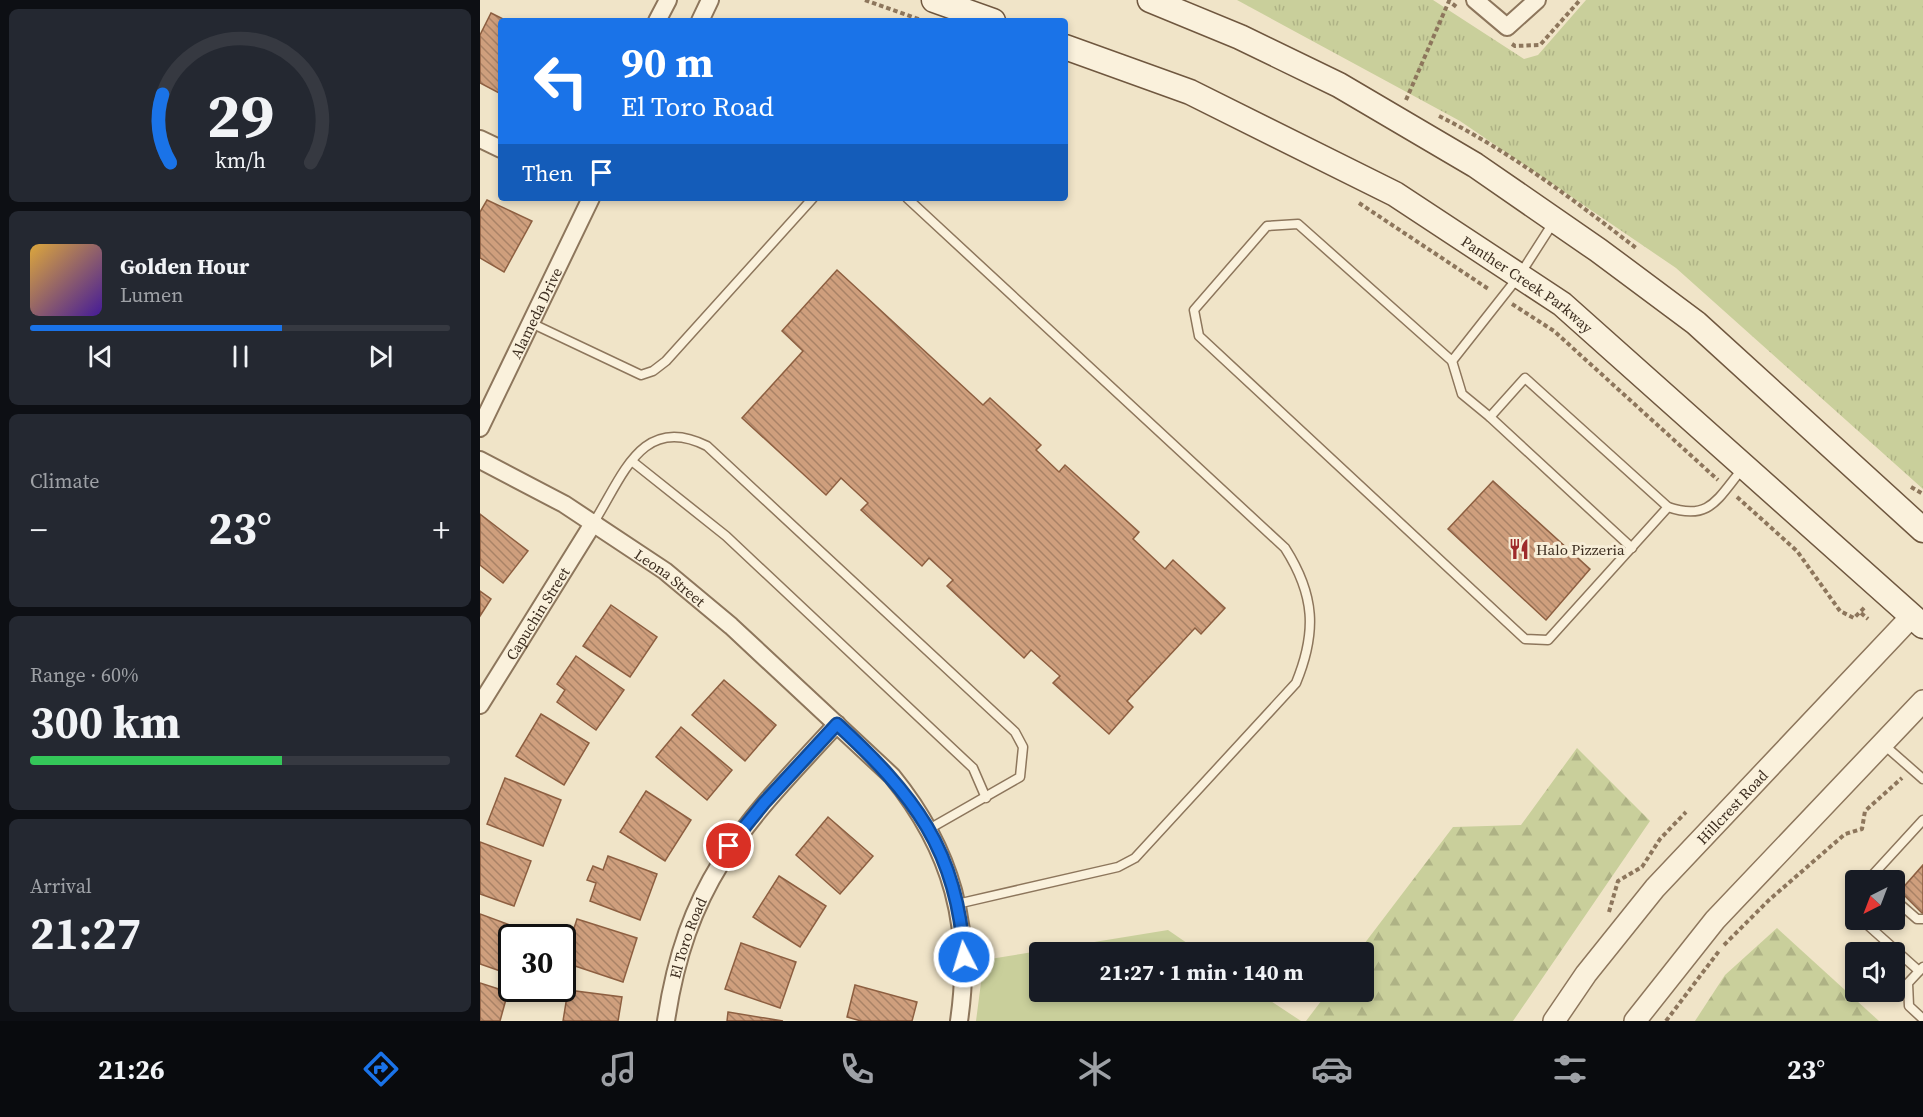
<!DOCTYPE html>
<meta charset="utf-8">
<style>
body{margin:0;font-family:"Source Serif 4",serif;background:#242831;color:#f1f3f6;height:100vh;display:flex;flex-direction:column;font-size:22px;white-space:nowrap}
*{box-sizing:border-box;margin:0}
p{font-size:20px;color:#9ea1a6}
.icon{flex:none;width:33px;height:33px;fill:none;stroke:currentColor;stroke-width:2;stroke-linecap:round;stroke-linejoin:round}
.map{position:relative;flex:1;overflow:hidden}
.sheet{display:flex;flex-direction:column;gap:9px;padding:9px;background:#0d0f14;width:480px}
.sheet>*{flex:none}
.hud{position:absolute;left:18px;top:18px;width:570px;height:183px;border-radius:6px;box-shadow:0 3px 9px #0003;background:#1a73e8;color:#fff;overflow:hidden}
.needle{width:39px;rotate:222deg}
.tools{position:absolute;left:1365px;top:870px;display:grid;gap:12px}
.tools a{display:grid;place-items:center;width:60px;height:60px;border-radius:6px;background:#171b24;box-shadow:0 3px 9px #0003;font-size:30px}
.speed{position:absolute;left:18px;top:924px;display:flex;gap:12px;font-size:30px;font-weight:700;text-align:center}
.speed>*{display:grid;place-content:center;width:78px;height:78px;border-radius:50%;background:#171b24;box-shadow:0 3px 9px #0003;line-height:1}
.speed .limit{border:3px solid #111;border-radius:9px;background:#fff;color:#111}
.pin{position:absolute;display:grid;place-items:center;width:51px;height:51px;color:#fff;margin:-26px;border:3px solid #fff;border-radius:50%;box-shadow:0 2px 6px #0007}
.me{position:absolute;width:66px;margin:-33px;rotate:355deg;stroke-linejoin:round;filter:drop-shadow(0 0 4px #0008)}
.turn{display:flex;align-items:center;gap:21px;height:126px;padding:0 24px;font-size:27px}
.turn .icon{width:78px;height:78px;stroke-width:2.5}
.turn b{display:block;font-size:42px;line-height:51px}
.then{display:flex;align-items:center;height:57px;padding:0 24px;background:#0003;gap:12px;font-size:22px}
.big{font-size:45px;font-weight:700;line-height:1.1}
.sheet .widget{flex:1;display:flex;flex-direction:column;justify-content:center;gap:9px;min-width:0;padding:0 21px;border-radius:9px;background:#242831}
.sheet .dial{align-items:center;gap:0}
.dial svg{height:156px;overflow:visible;fill:none;stroke:#363941;stroke-width:7;stroke-linecap:round;text-anchor:middle}
.dial text{fill:#f1f3f6;stroke:none}
.song{display:flex;align-items:center;gap:18px}
.cover{width:72px;height:72px;border-radius:9px;background:linear-gradient(135deg,hsl(40 70% 55%),hsl(260 70% 35%))}
.played{height:6px;border-radius:3px;background:linear-gradient(90deg,#1a73e8 60%,#363941 60%)}
.keys{display:flex;justify-content:space-around;direction:ltr}
.heat{display:flex;justify-content:space-between;align-items:center;font-size:33px;direction:ltr}
.charge{height:9px;border-radius:4px;background:linear-gradient(90deg,#34c759 60%,#363941 0)}
.trip{position:absolute;left:549px;top:942px;width:345px;height:60px;border-radius:6px;background:#171b24;box-shadow:0 3px 9px #0003;font-weight:700;line-height:60px;text-align:center}
.dock{display:flex;height:96px;justify-content:space-around;align-items:center;background:#090b0e;color:#9ea1a6}
.dock .icon{width:42px;height:42px}
.dock .active{color:#1a73e8}
.dock b{font-size:27px;color:#f1f3f6}
main{display:flex;flex:1;min-height:0}
.map>svg:first-child{display:block}
.grass{fill:url(#grass-tufts)}
.forest{fill:url(#forest-firs)}
.park{fill:#c9cf9b}
.building{fill:url(#building-back-hatch);stroke:#8d5f41;stroke-width:1.5}
.lines{fill:none;stroke-linecap:round;stroke-linejoin:round}
.service-casing{stroke:#8d765c;stroke-width:11}
.minor-casing{stroke:#8d765c;stroke-width:20}
.tertiary-casing{stroke:#8d765c;stroke-width:24}
.secondary-casing{stroke:#6f573f;stroke-width:27}
.path{stroke:#8d765c;stroke-width:4;stroke-dasharray:4.5 3;stroke-linecap:butt}
.service{stroke:#faf1dc;stroke-width:8}
.minor{stroke:#faf1dc;stroke-width:16}
.tertiary{stroke:#faf1dc;stroke-width:21}
.secondary{stroke:#faf1dc;stroke-width:24}
.route-casing{stroke:#114b97;stroke-width:15}
.route{stroke:#1a73e8;stroke-width:10}
.labels{text-anchor:middle;dominant-baseline:central;stroke-width:6;stroke-linejoin:round;paint-order:stroke}
.street-label{font-size:15px;fill:#3d2e20;stroke:#f7eed8}
.poi-label{font-size:15px;fill:#3d2e20;stroke:#f7eed8;text-anchor:start}
</style>
<main>
<section class="sheet">
<div class="widget dial"><svg viewBox="0 0 100 80">
<path d="M14 69A42 42 0 1 1 86 69"/>
<path d="M14 69A42 42 0 0 1 10 34" stroke="#1a73e8"/>
<text x="50" y="56" font-size="32" font-weight="700">29</text>
<text x="50" y="72" font-size="11">km/h</text>
</svg></div>
<div class="widget">
<div class="song"><i class="cover"></i><div><b>Golden Hour</b><p>Lumen</p></div></div>
<div class="played"></div>
<div class="keys"><svg class="icon" aria-label="previous" viewBox="0 0 24 24"><path d="M18 5L8 12l10 7zM5 5v14"/></svg><svg class="icon" aria-label="pause" viewBox="0 0 24 24"><path d="M8 5v14M16 5v14"/></svg><svg class="icon" aria-label="next" viewBox="0 0 24 24"><path d="M6 5l10 7-10 7zM19 5v14"/></svg></div>
</div>
<div class="widget"><p>Climate</p>
<div class="heat"><a>−</a><b class="big">23°</b><a>+</a></div>
</div>
<div class="widget"><p>Range · 60%</p><b class="big">300 km</b><div class="charge"></div></div>
<div class="widget"><p>Arrival</p><b class="big">21:27</b></div>
</section>
<div class="map">
<svg width="1443" height="1021" viewBox="0 0 1443 1021">
<defs>
<pattern id="grass-tufts" width="24" height="20" patternUnits="userSpaceOnUse" patternTransform="scale(1.5)"><rect width="24" height="20" fill="#c9cf9b"/><path d="M3 7l-1-3M5 7V3M7 7l1-3M15 17l-1-3M17 17v-4M19 17l1-3" fill="none" stroke="#aeb285"/></pattern>
<pattern id="forest-firs" width="22" height="20" patternUnits="userSpaceOnUse" patternTransform="scale(1.5)"><rect width="22" height="20" fill="#c9cf9b"/><path d="M5 1l3.5 6h-7zM16 11l3.5 6h-7z" fill="#aeb285"/></pattern>
<pattern id="building-back-hatch" width="6" height="6" patternUnits="userSpaceOnUse" patternTransform="scale(1.5)"><rect width="6" height="6" fill="#cf9f7d"/><path d="M-1 5l2 2M0 0l6 6M5-1l2 2" fill="none" stroke="#a98266"/></pattern>
</defs>
<rect width="100%" height="100%" fill="#f0e4c8"/>
<!-- grass -->
<path class="grass" d="M 757,0 L 953,0 L 1044,59 L 1058,55 L 1106,0 L 1443,0 L 1443,489 L 1196,268 L 980,121 Z"/>
<!-- forest -->
<g class="forest">
<path d="M 1097,748 L 1170,821 L 1033,1021 L 826,1021 L 848,992 L 884,992 L 884,952 L 878,952 L 973,827 L 1041,825 Z"/>
<path d="M 1297,928 L 1399,1021 L 1215,1021 L 1245,975 Z"/>
</g>
<!-- park -->
<path class="park" d="M 688,930 L 720,952 L 560,952 L 560,992 L 777,992 L 821,1021 L 496,1021 L 504,960 Z"/>
<!-- building -->
<g class="building">
<path d="M 11,13 L 27,21 L 21,21 L 21,94 L 0,83 L 0,35 Z"/>
<path d="M 7,200 L 52,221 L 24,272 L 0,258 L 0,212 Z"/>
<path d="M 357,270 L 503,405 L 510,398 L 561,445 L 556,450 L 579,472 L 585,465 L 659,532 L 653,539 L 685,569 L 693,560 L 745,608 L 721,634 L 715,628 L 647,701 L 653,707 L 629,734 L 573,683 L 580,676 L 551,650 L 544,658 L 467,586 L 473,580 L 449,558 L 442,566 L 381,510 L 388,503 L 361,478 L 346,495 L 262,418 L 323,351 L 302,331 Z"/>
<path d="M 1013,481 L 1110,569 L 1066,620 L 968,529 Z"/>
<path d="M 0,514 L 48,551 L 23,583 L 0,565 Z"/>
<path d="M 0,591 L 11,599 L 0,616 Z"/>
<path d="M 131,605 L 177,637 L 150,677 L 103,646 Z"/>
<path d="M 96,656 L 144,690 L 116,730 L 77,702 L 85,690 L 77,684 Z"/>
<path d="M 244,680 L 296,725 L 265,761 L 212,715 Z"/>
<path d="M 61,714 L 109,743 L 84,785 L 36,756 Z"/>
<path d="M 201,727 L 252,770 L 227,800 L 176,757 Z"/>
<path d="M 25,778 L 81,800 L 63,846 L 7,824 Z"/>
<path d="M 166,791 L 211,820 L 185,861 L 140,832 Z"/>
<path d="M 348,817 L 393,856 L 360,894 L 316,855 Z"/>
<path d="M 0,842 L 51,861 L 34,906 L 0,894 Z"/>
<path d="M 128,856 L 177,874 L 160,920 L 110,901 L 116,883 L 107,880 L 113,866 L 123,870 Z"/>
<path d="M 1443,865 L 1443,914 L 1420,891 Z"/>
<path d="M 299,876 L 346,906 L 320,947 L 273,917 Z"/>
<path d="M 0,914 L 41,929 L 38,938 L 32,938 L 32,956 L 26,973 L 0,964 Z"/>
<path d="M 97,919 L 157,938 L 143,982 L 83,962 Z"/>
<path d="M 261,943 L 316,962 L 300,1008 L 245,989 Z"/>
<path d="M 0,983 L 28,992 L 20,1021 L 0,1021 Z"/>
<path d="M 375,985 L 437,1002 L 432,1021 L 381,1021 L 367,1017 Z"/>
<path d="M 88,990 L 142,997 L 138,1021 L 83,1021 Z"/>
<path d="M 248,1012 L 303,1021 L 247,1021 Z"/>
</g>
<g class="lines">
<defs>
<g id="service">
<path d="M 427,198 L 805,548 C 835,595 837,632 816,683 L 655,858 L 638,867 L 477,904"/>
<path d="M 1073,223 L 1039,276 L 972,361 L 818,224 L 787,226 L 714,310 L 719,336 L 1045,639 L 1068,640 L 1188,507 C 1231,522 1238,497 1264,467"/>
<path d="M 51,323 L 161,375 L 173,371 L 186,361 L 333,198"/>
<path d="M 972,361 L 982,394 L 1010,417 L 1045,378 L 1188,507"/>
<path d="M 1010,417 L 1152,548"/>
<path d="M 153,462 L 246,536 L 493,768 L 506,798"/>
<path d="M 114,522 C 143,476 162,413 227,446 L 535,732 L 543,747 L 540,777 L 449,829"/>
<path d="M 1403,744 L 1443,779"/>
<path d="M 1388,880 L 1443,820"/>
<path d="M 1376,894 L 1373,897 L 1376,914"/>
<path d="M 1414,899 L 1437,919 L 1443,919"/>
<path d="M 1382,920 L 1439,971"/>
<path d="M 1443,967 L 1428,983 L 1429,1006 L 1443,1019"/>
</g>
<g id="minor">
<path d="M 995,0 L 1027,27 L 1057,0"/>
<path d="M 177,21 L 188,0"/>
<path d="M 220,21 L 230,0"/>
<path d="M 0,139 L 21,149"/>
<path id="s1" d="M 0,428 L 111,198"/>
<path id="s2" d="M 0,460 L 84,504 L 185,571 L 251,626 L 412,776 C 472,850 493,927 479,1021"/>
<path id="s3" d="M 0,705 L 114,522"/>
<path id="s4" d="M 186,1021 C 207,880 264,824 357,724"/>
</g>
<g id="tertiary">
<path id="s5" d="M 1074,1021 L 1106,974 L 1175,888 L 1432,616"/>
<path d="M 1155,1021 L 1235,920 L 1443,701"/>
</g>
<g id="secondary">
<path d="M 454,0 L 513,21"/>
<path d="M 670,0 L 760,37 L 859,85 L 995,165 L 1118,250 L 1216,323 L 1443,530"/>
<path id="s6" d="M 585,47 L 710,92 L 915,194 L 1082,304 L 1443,626"/>
</g>
</defs>
<!-- service casing -->
<use href="#service" class="service-casing"/>
<!-- minor casing -->
<use href="#minor" class="minor-casing"/>
<!-- tertiary casing -->
<use href="#tertiary" class="tertiary-casing"/>
<!-- secondary casing -->
<use href="#secondary" class="secondary-casing"/>
<!-- path -->
<g class="path">
<path d="M 385,0 L 444,21"/>
<path d="M 1032,44 L 1035,46 L 1060,45 L 1100,0"/>
<path d="M 926,100 L 969,1 L 978,8"/>
<path d="M 959,116 C 1029,151 1094,200 1156,248"/>
<path d="M 879,203 L 1010,290"/>
<path d="M 1032,304 L 1074,331 L 1238,480"/>
<path d="M 1431,487 L 1443,494"/>
<path d="M 1257,497 L 1317,551 L 1360,611 L 1374,618 L 1386,606"/>
<path d="M 1381,613 L 1388,619"/>
<path d="M 1129,912 L 1138,881 L 1162,867 L 1180,839 L 1206,812"/>
<path d="M 1244,945 L 1289,900 L 1365,834 L 1382,829 L 1385,811 L 1422,778"/>
<path d="M 1186,1021 L 1239,951"/>
</g>
<!-- service -->
<use href="#service" class="service"/>
<!-- minor -->
<use href="#minor" class="minor"/>
<!-- tertiary -->
<use href="#tertiary" class="tertiary"/>
<!-- secondary -->
<use href="#secondary" class="secondary"/>
</g>
<g class="lines">
<defs>
<path id="route" d="M 249,846 L 284,803 L 357,724 C 433,794 478,850 484,957"/>
</defs>
<!-- route casing -->
<use href="#route" class="route-casing"/>
<!-- route -->
<use href="#route" class="route"/>
</g>
<!-- icons -->
<defs>
<symbol id="restaurant-bare" viewBox="-9 -9 18 18"><path d="M-5-6h1v4h1v-4h1v4h1v-4h1v5L-1.5 .5V6h-2V.5L-5-1ZM5-6V6H3V1.5H1.5Q1.5-4 5-6Z" fill="#9e2a2b" stroke="#f7eed8" stroke-width="2.5" paint-order="stroke"/></symbol>
</defs>
<g fill-rule="evenodd">
<use href="#restaurant-bare" x="1024" y="534" width="30" height="30"/>
</g>
<g class="labels">
<!-- street labels -->
<g class="street-label">
<text stroke="none"><textPath href="#s6" startOffset="522">Panther Creek Parkway</textPath></text>
<text stroke="none"><textPath href="#s1" startOffset="128">Alameda Drive</textPath></text>
<text stroke="none"><textPath href="#s2" startOffset="224">Leona Street</textPath></text>
<text stroke="none"><textPath href="#s3" startOffset="108">Capuchin Street</textPath></text>
<text stroke="none"><textPath href="#s5" startOffset="279">Hillcrest Road</textPath></text>
<text stroke="none"><textPath href="#s4" startOffset="86">El Toro Road</textPath></text>
</g>
<!-- poi labels -->
<g class="poi-label">
<text x="1056" y="549">Halo Pizzeria</text>
</g>
</g>
</svg>
<div class="tools">
<a><svg class="needle" viewBox="-14 -14 28 28"><path d="M0-13l5 13h-10z" fill="#e53935"/><path d="M0 13l5-13h-10z" fill="#9ea1a6"/></svg></a>
<a><svg class="icon" aria-label="sound" viewBox="0 0 24 24"><path d="M4 9h4l5-4v14l-5-4H4zM17 9q2 3 0 6"/></svg></a>
</div>
<div class="speed"><div class="limit">30</div></div>
<div class="pin" style="left:249px;top:846px;background:#d93025"><svg class="icon" aria-label="arrive" viewBox="0 0 24 24"><path d="M6 21V4h12l-3 4 3 4H6"/></svg></div>
<svg class="me" style="left:484px;top:957px" viewBox="-20 -20 40 40"><circle r="17" fill="#1a73e8" stroke="#fff" stroke-width="3"/><path d="M0-11L8 9 0 5-8 9z" fill="#fff"/></svg>
<div class="trip">21:27 · 1 min · 140 m</div>
<div class="hud">
<div class="turn"><svg class="icon" aria-label="left" viewBox="0 0 24 24"><path d="M17 20v-9H6M10 6l-5 5 5 5"/></svg><div><b>90 m</b>El Toro Road</div></div>
<div class="then">Then<svg class="icon" aria-label="arrive" viewBox="0 0 24 24"><path d="M6 21V4h12l-3 4 3 4H6"/></svg></div>
</div>
</div>
</main>
<nav class="dock">
<b>21:26</b>
<svg class="icon active" aria-label="directions" viewBox="0 0 24 24"><path d="M12 3l9 9-9 9-9-9zM9 14v-3h6M13 9l2 2-2 2"/></svg>
<svg class="icon" aria-label="music" viewBox="0 0 24 24"><path d="M9 18V5l10-2v13"/><circle cx="6" cy="18" r="3"/><circle cx="16" cy="16" r="3"/></svg>
<svg class="icon" aria-label="phone" viewBox="0 0 24 24"><path d="M5 4h4l2 5-3 2q2 4 5 5l2-3 5 2v4C11 20 4 13 5 4z"/></svg>
<svg class="icon" aria-label="climate" viewBox="0 0 24 24"><path d="M12 3v18M4 7l16 10M4 17L20 7"/></svg>
<svg class="icon" aria-label="car" viewBox="0 0 24 24"><path d="M5 17H2v-5l4-1 3-4h7l3 4 3 1v5h-3M9 17h6M6 11h13"/><circle cx="7" cy="17" r="2"/><circle cx="17" cy="17" r="2"/></svg>
<svg class="icon" aria-label="filters" viewBox="0 0 24 24"><path d="M4 7h16M4 17h16"/><circle cx="9" cy="7" r="2"/><circle cx="15" cy="17" r="2"/></svg>
<b>23°</b>
</nav>
